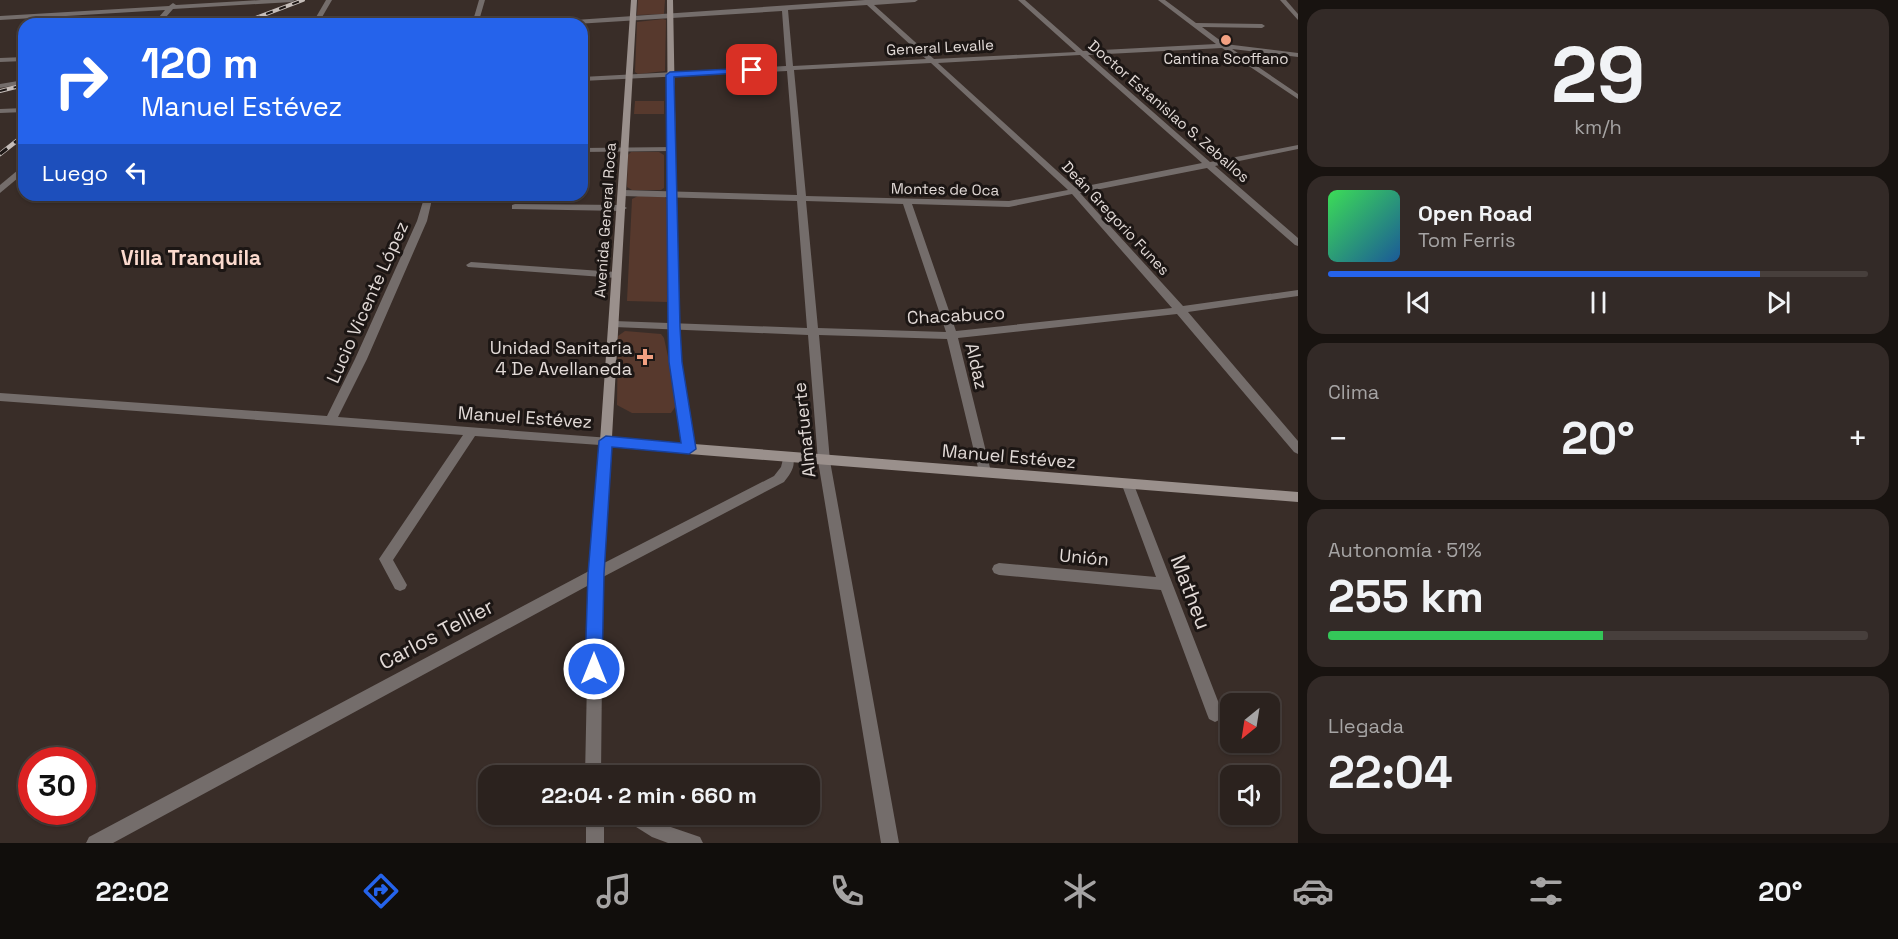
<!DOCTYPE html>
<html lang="es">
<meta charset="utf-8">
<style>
body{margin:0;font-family:"Space Grotesk",sans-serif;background:#332a27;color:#f1f3f6;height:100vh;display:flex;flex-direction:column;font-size:22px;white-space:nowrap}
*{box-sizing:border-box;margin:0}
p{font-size:20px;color:#a6a4a4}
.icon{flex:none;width:33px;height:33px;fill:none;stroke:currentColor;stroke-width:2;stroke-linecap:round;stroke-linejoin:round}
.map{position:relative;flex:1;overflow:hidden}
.drawer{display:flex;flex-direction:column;gap:9px;padding:9px;background:#181310;width:600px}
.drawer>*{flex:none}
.guide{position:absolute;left:18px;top:18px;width:570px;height:183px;border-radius:18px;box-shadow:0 2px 4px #0004,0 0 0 2px #473f3c;background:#2563eb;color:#fff;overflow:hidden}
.needle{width:39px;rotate:210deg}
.tools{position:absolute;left:1220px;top:693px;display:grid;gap:12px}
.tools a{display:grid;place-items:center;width:60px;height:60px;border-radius:12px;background:#2b221e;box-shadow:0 2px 4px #0004,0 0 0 2px #473f3c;font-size:30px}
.speed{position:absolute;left:18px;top:747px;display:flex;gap:12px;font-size:30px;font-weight:700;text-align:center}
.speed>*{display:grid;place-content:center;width:78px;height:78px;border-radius:50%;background:#2b221e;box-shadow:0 2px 4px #0004,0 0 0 2px #473f3c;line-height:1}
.speed .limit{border:9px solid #d22;background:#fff;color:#111}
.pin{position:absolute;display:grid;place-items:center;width:51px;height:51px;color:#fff;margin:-26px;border-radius:12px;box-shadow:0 3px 9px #0006}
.me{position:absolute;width:66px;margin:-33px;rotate:0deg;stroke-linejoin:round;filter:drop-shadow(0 0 4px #0008)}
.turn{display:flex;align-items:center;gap:21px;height:126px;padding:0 24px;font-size:27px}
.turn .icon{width:78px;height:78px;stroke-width:2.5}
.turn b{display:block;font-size:42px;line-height:51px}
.then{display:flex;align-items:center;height:57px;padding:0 24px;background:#0003;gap:12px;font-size:22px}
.big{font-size:45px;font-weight:700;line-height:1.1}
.drawer .tile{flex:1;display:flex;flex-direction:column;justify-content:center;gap:9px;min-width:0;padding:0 21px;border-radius:18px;background:#332a27}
.drawer .dial{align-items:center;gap:0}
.dial b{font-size:78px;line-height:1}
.song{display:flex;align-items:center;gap:18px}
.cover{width:72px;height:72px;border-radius:9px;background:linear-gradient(135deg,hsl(130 70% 55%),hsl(210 70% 35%))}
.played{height:6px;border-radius:3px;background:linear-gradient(90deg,#2563eb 80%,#473f3c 80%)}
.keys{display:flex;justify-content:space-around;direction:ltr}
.heat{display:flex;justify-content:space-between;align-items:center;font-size:33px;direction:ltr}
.charge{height:9px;border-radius:4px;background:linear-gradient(90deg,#34c759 51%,#473f3c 0)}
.trip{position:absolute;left:478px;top:765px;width:342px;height:60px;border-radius:18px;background:#2b221e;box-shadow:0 2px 4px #0004,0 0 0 2px #473f3c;font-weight:700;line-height:60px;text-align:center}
.menu{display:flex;height:96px;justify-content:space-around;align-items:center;background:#110e0c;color:#a6a4a4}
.menu .icon{width:42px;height:42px}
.menu .selected{color:#2563eb}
.menu b{font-size:27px;color:#f1f3f6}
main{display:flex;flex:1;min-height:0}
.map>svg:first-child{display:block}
.green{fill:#57392d}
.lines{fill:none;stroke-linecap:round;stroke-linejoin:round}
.street{fill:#746d6b;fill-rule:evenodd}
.secondary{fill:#9a908c;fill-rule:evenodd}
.rail-far1-casing{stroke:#c5bdb9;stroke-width:4}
.rail-casing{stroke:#c5bdb9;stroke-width:4.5}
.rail-far1{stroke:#1c1614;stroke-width:2;stroke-dasharray:7;stroke-linecap:butt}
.rail{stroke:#1c1614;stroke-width:3;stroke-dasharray:9;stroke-linecap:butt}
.route{fill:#2563eb;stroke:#184099;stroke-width:1.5}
.poi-dot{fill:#f2a081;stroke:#1c1614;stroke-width:2}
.labels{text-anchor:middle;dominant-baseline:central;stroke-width:6;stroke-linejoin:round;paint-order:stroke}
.far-street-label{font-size:15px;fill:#e2dad7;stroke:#1c1614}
.far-poi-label{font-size:15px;fill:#e2dad7;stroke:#1c1614}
.street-label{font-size:18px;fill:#e2dad7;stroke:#1c1614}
.poi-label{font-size:18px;fill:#e2dad7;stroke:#1c1614;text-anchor:end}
.quarter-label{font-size:21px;font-weight:bold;fill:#fbdace;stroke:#1c1614}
.near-street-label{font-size:21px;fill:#e2dad7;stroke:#1c1614}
</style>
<main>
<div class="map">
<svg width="1298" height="843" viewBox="0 0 1298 843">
<rect width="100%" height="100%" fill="#392d28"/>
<!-- green -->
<g class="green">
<path d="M 638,0 L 665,0 L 664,14 L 637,15 Z"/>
<path d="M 663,19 L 666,20 L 665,71 L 638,74 L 635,72 L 637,22 Z"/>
<path d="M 635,101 L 664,101 L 664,114 L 634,114 Z"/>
<path d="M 631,152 L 659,152 L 664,155 L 664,188 L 661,190 L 632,190 L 627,187 L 628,155 Z"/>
<path d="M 638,196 L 665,197 L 669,202 L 667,302 L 627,301 L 632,199 Z"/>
<path d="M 625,331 L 661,334 L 664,338 L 678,403 L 671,413 L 632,413 L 617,405 L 618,336 Z"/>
</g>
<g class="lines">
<!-- street -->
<g class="street">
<path d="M 261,0 L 295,0 L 292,2 L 173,9 L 160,24 L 153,24 L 165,10 L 0,20 L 0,16 L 169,6 L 173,3 L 176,5 Z"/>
<path d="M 326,0 L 332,0 L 318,24 L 312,24 Z"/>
<path d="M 479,0 L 485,0 L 478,24 L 472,24 Z"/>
<path d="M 865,0 L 918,0 L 915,2 L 874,5 L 934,59 L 1076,52 L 1018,0 L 1025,0 L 1083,51 L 1216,44 L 1158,0 L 1165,0 L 1196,23 L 1262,24 L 1265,26 L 1262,28 L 1202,27 L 1225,44 L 1298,53 L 1298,57 L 1232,49 L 1298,94 L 1298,99 L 1222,48 L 1088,55 L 1210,162 L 1298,145 L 1298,149 L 1215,166 L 1298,238 L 1298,246 L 1295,245 L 1207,168 L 1080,193 L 1183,306 L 1298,290 L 1298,296 L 1188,312 L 1298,441 L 1298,454 L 1294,452 L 1177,314 L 958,338 L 991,472 L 989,475 L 981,475 L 979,472 L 947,339 L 819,335 L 830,461 L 899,843 L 881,843 L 818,461 L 808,335 L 614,327 L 609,324 L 614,321 L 807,328 L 797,201 L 622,196 L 618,193 L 622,190 L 797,195 L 787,71 L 582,81 L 582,77 L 786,66 L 782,11 L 576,24 L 543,24 L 546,22 ZM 867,5 L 926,59 L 793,66 L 788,10 ZM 1080,55 L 1202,163 L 1076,188 L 938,63 ZM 931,63 L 1068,190 L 1009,201 L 806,196 L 794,70 ZM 1072,194 L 1172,308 L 956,331 L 912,204 L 1009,207 ZM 806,201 L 903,204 L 946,332 L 818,328 Z"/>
<path d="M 1280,0 L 1286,0 L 1298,14 L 1298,20 Z"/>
<path d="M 24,57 L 24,61 L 0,62 L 0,58 Z"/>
<path d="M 24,80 L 24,84 L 0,88 L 0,84 Z"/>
<path d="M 24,108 L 24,112 L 0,113 L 0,109 Z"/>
<path d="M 675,147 L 676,149 L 672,151 L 582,152 L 582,148 Z"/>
<path d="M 24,165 L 24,173 L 0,193 L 0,185 Z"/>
<path d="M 425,195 L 433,195 L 427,221 L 367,359 L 338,417 L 610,438 L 612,441 L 604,563 L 774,476 L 781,467 L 784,455 L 792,455 C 797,466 790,474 784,482 L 603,577 L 601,776 L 585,776 L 589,585 L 113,843 L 86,843 L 89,837 L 589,571 L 600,445 L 475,436 L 393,560 L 407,585 L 405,589 L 400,591 L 395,589 L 379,559 L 463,435 L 0,401 L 0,393 L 327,416 L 355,359 L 417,221 Z"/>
<path d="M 515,204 L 622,205 L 627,208 L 622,211 L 512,209 L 512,205 Z"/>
<path d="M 471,262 L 616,272 L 621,275 L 616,278 L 468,267 L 466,265 Z"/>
<path d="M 1128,480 L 1133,482 L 1134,485 L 1223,714 L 1221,719 L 1215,722 L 1209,719 L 1207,714 L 1161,590 L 999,575 L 994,573 L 992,569 L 994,565 L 999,563 L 1156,577 L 1122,485 L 1123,482 Z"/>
<rect x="586" y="814" width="18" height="29"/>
<path d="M 623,814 L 648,814 L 662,824 L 700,837 L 703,843 L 668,843 L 652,837 L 625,820 Z"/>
</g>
<!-- secondary -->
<path class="secondary" d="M 631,0 L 637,0 L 612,437 L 682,443 L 670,362 L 669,327 L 667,0 L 673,0 L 679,327 L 682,362 L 694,444 L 1298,492 L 1298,502 L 689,454 L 602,444 L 600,441 Z"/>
<defs>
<g id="rail-far1">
<path d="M 240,24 L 303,0"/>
<path d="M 0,91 L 24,85"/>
<path d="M 21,138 L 24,135"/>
</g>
<path id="rail" d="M 0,154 L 23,136"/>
</defs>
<!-- rail-far1 casing -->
<use href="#rail-far1" class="rail-far1-casing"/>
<!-- rail casing -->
<use href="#rail" class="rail-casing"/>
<!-- rail-far1 -->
<use href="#rail-far1" class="rail-far1"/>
<!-- rail -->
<use href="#rail" class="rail"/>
</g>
<!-- route -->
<path class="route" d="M 752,68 L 754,69 L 754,72 L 674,77 L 680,327 L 682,362 L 696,449 L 689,454 L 612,447 L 604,574 L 602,669 L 600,674 L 594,676 L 588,674 L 585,669 L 588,574 L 599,441 L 606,436 L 681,443 L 669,362 L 668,327 L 666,75 L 670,72 Z"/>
<!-- markers -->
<g class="poi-dot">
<circle cx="1226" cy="40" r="6"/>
<path d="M642 348h6v6h6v6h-6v6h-6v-6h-6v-6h6z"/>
</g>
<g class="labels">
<!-- far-street labels -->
<g class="far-street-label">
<text transform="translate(940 47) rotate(-3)">General Levalle</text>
<text transform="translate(1169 111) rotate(41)">Doctor Estanislao S. Zeballos</text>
<text transform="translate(945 189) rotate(1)">Montes de Oca</text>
<text transform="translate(1116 218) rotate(47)">Deán Gregorio Funes</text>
<text transform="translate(605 220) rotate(-86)">Avenida General Roca</text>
</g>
<!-- far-poi labels -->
<g class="far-poi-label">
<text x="1226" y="58">Cantina Scoffano</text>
</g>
<!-- street labels -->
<g class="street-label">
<text transform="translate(367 302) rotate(-66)">Lucio Vicente López</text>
<text transform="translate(956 315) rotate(-3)">Chacabuco</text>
<text transform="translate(977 366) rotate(77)">Aldaz</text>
<text transform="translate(525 417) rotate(4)">Manuel Estévez</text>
<text transform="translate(804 430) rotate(-96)">Almafuerte</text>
<text transform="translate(1009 456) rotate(5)">Manuel Estévez</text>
<text transform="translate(1084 557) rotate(5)">Unión</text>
</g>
<!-- poi labels -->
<g class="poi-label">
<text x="632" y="347">Unidad Sanitaria<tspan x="632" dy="21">4 De Avellaneda</tspan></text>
</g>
<!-- quarter labels -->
<g class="quarter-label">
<text x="191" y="257">Villa Tranquila</text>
</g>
<!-- near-street labels -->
<g class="near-street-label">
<text transform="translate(1191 592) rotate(69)">Matheu</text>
<text transform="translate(436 634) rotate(-28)">Carlos Tellier</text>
</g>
</g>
</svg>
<div class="tools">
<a><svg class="needle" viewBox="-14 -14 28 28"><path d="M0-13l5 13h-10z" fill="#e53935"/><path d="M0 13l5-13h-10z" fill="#a6a4a4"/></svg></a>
<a><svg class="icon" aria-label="sound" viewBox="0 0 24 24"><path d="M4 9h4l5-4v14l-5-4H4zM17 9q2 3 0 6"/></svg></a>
</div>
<div class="speed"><div class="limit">30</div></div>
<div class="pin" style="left:752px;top:70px;background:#d93025"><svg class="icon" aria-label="arrive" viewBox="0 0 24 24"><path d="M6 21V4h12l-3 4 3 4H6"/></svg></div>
<svg class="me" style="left:594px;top:669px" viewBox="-20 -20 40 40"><circle r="17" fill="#2563eb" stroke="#fff" stroke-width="3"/><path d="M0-11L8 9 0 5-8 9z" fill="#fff"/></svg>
<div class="trip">22:04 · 2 min · 660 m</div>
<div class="guide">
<div class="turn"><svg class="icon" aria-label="right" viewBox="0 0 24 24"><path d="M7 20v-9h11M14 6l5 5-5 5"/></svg><div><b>120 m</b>Manuel Estévez</div></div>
<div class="then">Luego<svg class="icon" aria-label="left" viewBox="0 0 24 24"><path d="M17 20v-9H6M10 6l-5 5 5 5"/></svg></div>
</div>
</div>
<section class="drawer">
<div class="tile dial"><b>29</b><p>km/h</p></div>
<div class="tile">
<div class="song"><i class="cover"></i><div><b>Open Road</b><p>Tom Ferris</p></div></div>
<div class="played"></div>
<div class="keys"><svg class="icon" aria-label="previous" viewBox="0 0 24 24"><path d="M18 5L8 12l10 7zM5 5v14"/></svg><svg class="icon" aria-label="pause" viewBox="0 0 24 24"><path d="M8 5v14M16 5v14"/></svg><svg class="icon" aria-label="next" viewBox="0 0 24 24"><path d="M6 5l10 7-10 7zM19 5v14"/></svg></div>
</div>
<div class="tile"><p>Clima</p>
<div class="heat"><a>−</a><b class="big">20°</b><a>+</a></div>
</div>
<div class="tile"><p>Autonomía · 51%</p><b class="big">255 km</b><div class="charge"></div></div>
<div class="tile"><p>Llegada</p><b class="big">22:04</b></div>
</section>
</main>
<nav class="menu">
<b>22:02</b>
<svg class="icon selected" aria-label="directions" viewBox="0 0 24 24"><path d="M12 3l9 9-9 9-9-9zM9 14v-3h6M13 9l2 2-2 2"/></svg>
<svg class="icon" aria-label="music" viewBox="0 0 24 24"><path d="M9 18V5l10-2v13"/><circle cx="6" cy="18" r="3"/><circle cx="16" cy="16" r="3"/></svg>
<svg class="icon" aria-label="phone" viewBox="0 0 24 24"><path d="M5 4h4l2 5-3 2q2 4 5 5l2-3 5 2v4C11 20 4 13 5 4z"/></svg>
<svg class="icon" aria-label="climate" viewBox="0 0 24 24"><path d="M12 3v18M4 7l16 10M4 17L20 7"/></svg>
<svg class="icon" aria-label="car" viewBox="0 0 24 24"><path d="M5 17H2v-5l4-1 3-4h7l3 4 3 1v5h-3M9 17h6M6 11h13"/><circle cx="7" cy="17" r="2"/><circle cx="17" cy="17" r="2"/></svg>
<svg class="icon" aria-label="filters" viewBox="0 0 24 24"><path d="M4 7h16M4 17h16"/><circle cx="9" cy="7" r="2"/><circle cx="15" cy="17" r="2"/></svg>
<b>20°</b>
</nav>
